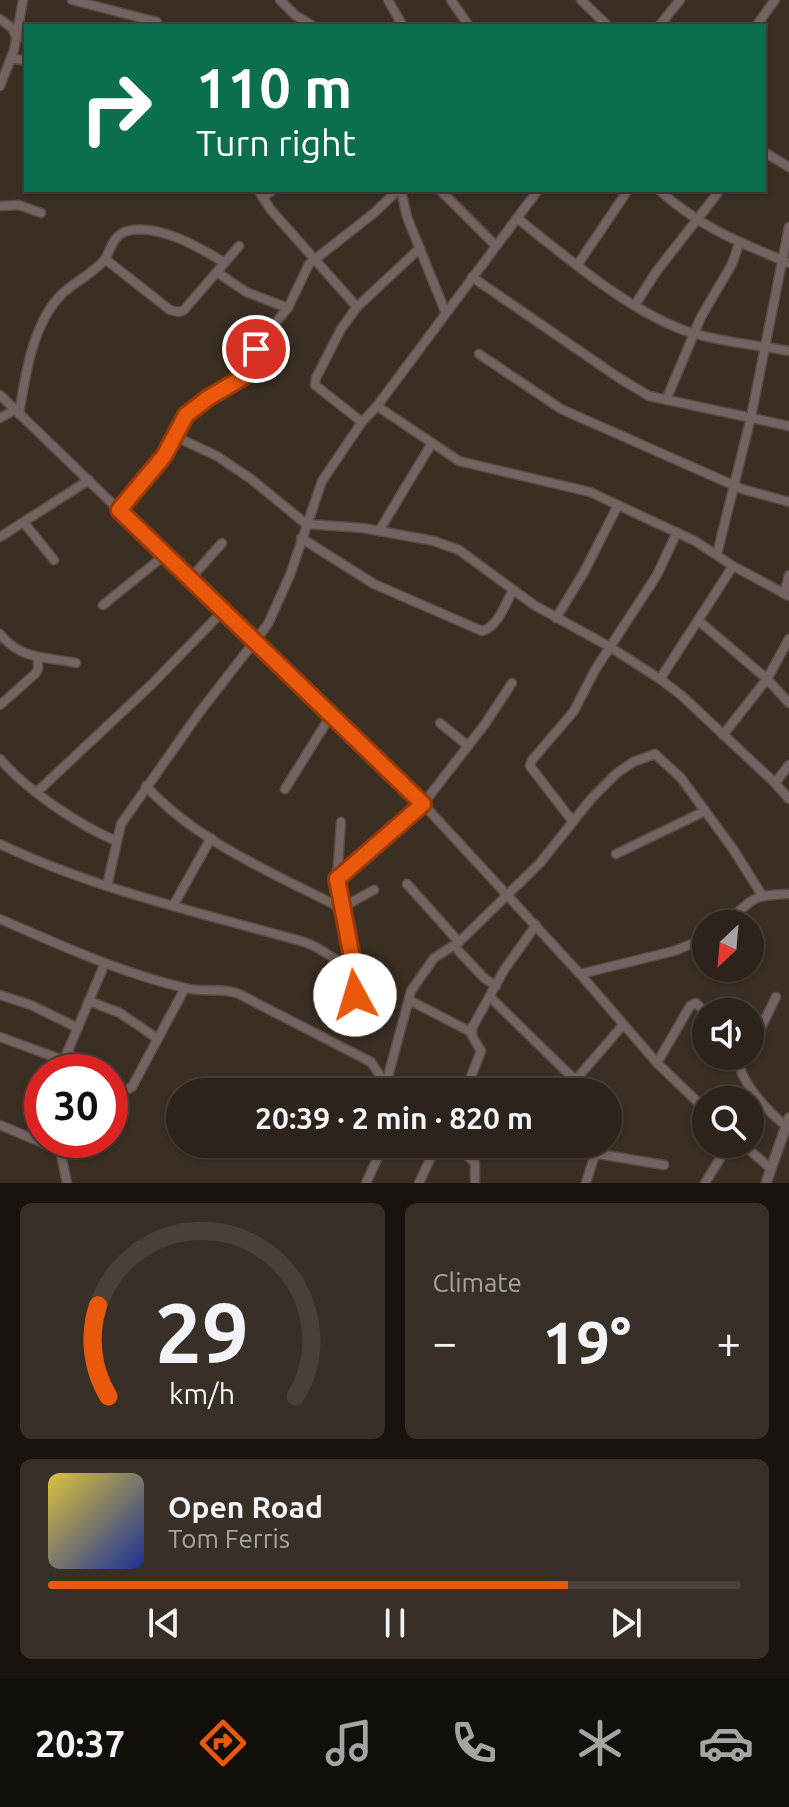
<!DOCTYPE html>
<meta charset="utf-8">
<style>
body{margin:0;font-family:Ubuntu,sans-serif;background:#382f27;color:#f1f3f6;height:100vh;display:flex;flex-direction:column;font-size:30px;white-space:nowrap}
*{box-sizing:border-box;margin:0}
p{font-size:26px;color:#a6a4a2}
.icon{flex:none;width:44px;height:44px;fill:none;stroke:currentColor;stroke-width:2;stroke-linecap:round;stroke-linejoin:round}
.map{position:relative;height:1183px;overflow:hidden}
.details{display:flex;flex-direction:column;gap:20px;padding:20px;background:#18130e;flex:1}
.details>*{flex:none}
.top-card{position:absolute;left:24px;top:24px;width:742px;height:168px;border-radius:0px;box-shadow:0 2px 6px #0004,0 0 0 2px #484039;background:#0b6e4f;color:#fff;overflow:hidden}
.needle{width:52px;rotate:206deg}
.controls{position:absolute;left:692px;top:910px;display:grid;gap:16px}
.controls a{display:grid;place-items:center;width:72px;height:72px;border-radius:50%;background:#2c231a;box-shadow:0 2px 6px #0004,0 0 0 2px #484039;font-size:40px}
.speed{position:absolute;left:24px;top:1054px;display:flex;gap:16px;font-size:40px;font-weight:700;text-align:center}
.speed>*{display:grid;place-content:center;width:104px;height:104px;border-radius:50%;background:#2c231a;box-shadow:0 2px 6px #0004,0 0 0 2px #484039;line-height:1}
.speed .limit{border:12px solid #d22;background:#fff;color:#111}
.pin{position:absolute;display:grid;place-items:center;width:68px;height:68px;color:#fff;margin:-34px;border:4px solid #fff;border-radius:50%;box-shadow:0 2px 8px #0007}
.me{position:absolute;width:88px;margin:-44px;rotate:354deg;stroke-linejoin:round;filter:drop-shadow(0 0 6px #0008)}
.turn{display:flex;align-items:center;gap:28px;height:168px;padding:0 40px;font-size:36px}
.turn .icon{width:104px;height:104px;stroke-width:2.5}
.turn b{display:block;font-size:56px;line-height:68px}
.big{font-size:60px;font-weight:700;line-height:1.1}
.details .widget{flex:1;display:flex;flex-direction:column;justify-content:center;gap:12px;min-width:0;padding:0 28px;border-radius:12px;background:#382f27}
.details .dial{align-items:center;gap:0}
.dial svg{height:208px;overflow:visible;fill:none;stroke:#484039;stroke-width:7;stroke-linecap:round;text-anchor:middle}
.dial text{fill:#f1f3f6;stroke:none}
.song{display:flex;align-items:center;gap:24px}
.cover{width:96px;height:96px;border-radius:12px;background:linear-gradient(135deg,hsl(50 70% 55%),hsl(230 70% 35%))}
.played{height:8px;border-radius:4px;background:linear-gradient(90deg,#ea580c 75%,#484039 75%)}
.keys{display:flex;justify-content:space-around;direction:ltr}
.heat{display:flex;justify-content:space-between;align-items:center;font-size:44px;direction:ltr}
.details .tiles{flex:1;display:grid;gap:20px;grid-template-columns:1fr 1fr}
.widget:last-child{grid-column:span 2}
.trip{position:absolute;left:166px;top:1078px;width:456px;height:80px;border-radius:40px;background:#2c231a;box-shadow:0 2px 6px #0004,0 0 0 2px #484039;font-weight:700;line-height:80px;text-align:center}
.menu{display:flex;height:128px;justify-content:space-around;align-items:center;background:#120e0a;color:#a6a4a2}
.menu .icon{width:56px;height:56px}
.menu .on{color:#ea580c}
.menu b{font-size:36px;color:#f1f3f6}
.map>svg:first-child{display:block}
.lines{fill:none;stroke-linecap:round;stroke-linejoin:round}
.minor-casing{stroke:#584d41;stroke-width:11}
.tertiary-casing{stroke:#584d41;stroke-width:12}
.minor{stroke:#756364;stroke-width:8}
.tertiary{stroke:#756364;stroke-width:9}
.route-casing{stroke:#983908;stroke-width:20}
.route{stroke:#ea580c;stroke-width:14}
</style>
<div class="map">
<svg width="789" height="1183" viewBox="0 0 789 1183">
<rect width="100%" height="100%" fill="#3b2f23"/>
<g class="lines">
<defs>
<g id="minor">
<path d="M 72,0 L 157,22"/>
<path d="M 280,0 L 295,15 L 313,26"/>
<path d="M 388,0 L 403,26"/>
<path d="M 451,0 L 469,26"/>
<path d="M 581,0 L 608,26"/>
<path d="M 0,19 L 12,28 L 17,38"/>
<path d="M 659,26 L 680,0"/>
<path d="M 756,26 L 775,0"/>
<path d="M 11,58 L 26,61"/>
<path d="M 0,86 L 14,50 L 23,0"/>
<path d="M 764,152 L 789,167"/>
<path d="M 258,190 L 271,210 L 357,307"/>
<path d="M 401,190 L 407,217 L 445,311"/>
<path d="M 440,190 L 496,246"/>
<path d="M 659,190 C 701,228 739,242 789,263"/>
<path d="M 263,197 L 273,190"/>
<path d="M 0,206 L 19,205 L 41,213"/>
<path d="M 517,218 C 565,256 633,315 692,333 C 722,342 757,345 789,351"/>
<path d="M 105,259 L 170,310 L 179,312 L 184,310 L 239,246"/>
<path d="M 578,264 L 628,190"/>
<path d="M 218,273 L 246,292 L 288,308"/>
<path d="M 472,277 L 619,378 L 649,396 L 789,426"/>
<path d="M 635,305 L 656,272 L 720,190"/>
<path d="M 479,354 L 561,409 L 742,489 L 789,502"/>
<path d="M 0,395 L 423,804 L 580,974 L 657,1063 L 706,1110"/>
<path d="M 666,400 L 701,317 L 732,264 L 739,244"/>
<path d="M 377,406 L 459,461 L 590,492 L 695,541 L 733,566 L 789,596"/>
<path d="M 19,414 C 25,376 33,322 62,294 C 71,285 100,268 105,259 C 111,249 113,235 127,231 C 158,223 199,247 225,263"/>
<path d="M 0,418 L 15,410"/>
<path d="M 362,422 L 315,385 L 316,378 L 341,329 L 357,307 L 420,248"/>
<path d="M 174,436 L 217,456 L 251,479 L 306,524 L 363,528 L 434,541 L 459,550 L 534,605 L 610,647 L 660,679 L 681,695 L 775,783 L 789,799"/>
<path d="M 119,510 L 164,456 L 186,415 L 247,374 L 265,335 L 288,308 L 309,264 L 374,213 L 398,190"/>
<path d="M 25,524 L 54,560"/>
<path d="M 379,531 L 432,443"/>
<path d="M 0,537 L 89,480"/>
<path d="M 301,538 L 374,584 L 482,631 C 498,627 505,604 513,590"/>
<path d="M 717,554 L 751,417 L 789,227"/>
<path d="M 190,579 L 222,543"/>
<path d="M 784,594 L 789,575"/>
<path d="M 103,605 L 165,555"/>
<path d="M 556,618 L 583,574 L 618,505"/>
<path d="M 699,621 L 767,679 L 789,703"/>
<path d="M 0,634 C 23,661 44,656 76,663"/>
<path d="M 660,679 L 733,566"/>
<path d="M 0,705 L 35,674 L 38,669 L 38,658"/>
<path d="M 440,723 L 468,746"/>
<path d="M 723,735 L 767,679 L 789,639"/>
<path d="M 0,759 C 26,790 79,825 116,841"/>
<path d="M 775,783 L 789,765"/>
<path d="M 146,786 C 197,842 275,874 341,908 L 374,890"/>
<path d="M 285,789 L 331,715"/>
<path d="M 37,792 L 152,684 L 223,611"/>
<path d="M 341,822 L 337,879 L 354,968 L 355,995"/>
<path d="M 573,822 L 530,766 L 532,760 L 574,711 L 595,670 L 657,575 L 677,532"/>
<path d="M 0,844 C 96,890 202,913 304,942 C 323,948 335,962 354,968"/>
<path d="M 616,854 L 705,811"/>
<path d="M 337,879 L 423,804 L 485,724 L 512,683"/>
<path d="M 407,884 L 459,942"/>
<path d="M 107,886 L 121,824 L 199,713 L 268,624 L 290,575 L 322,481 L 362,422 L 377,406 L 538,190"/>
<path d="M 173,906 L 211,838"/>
<path d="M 0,919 C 60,945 121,973 185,988 C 203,993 222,987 239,994 L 371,1062 L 391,1092"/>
<path d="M 725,924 C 754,899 749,895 789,894"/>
<path d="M 454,946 L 484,978 L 496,986"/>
<path d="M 580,974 L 674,951 L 706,938"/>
<path d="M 0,995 L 31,1005 L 78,1028"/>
<path d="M 491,998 L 573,1078"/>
<path d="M 409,1000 L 471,1032"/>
<path d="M 89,1001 L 120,1013 L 158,1039"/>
<path d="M 0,1037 L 63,1060"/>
<path d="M 750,1050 L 776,997"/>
<path d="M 67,1052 L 93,1072"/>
<path d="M 746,1056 L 740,1063 C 739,1080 772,1117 786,1125"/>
<path d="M 657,1063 L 690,1006 L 696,1003 L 706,1013"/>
<path d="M 59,1072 L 105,963"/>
<path d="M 386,1084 L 411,991 L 434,958 L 459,942 L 540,863 L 591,799 L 616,774 L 633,762 L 655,754 L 681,778 L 733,849 L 762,895"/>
<path d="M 110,1086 L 122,1092 L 132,1087 L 185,988"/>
<path d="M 465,1092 L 481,1051 L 472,1036 L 472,1028 L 504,970 L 536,925"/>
<path d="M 561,1092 L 573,1078 L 578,1077 L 623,1025"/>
<path d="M 0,1125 L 45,1144 L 59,1144"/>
<path d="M 58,1141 L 67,1183"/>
<path d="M 443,1144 L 464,1153 L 475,1163 L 475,1183"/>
<path d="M 743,1144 L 771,1169"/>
<path d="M 366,1183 L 384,1144"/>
<path d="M 419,1183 L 437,1144"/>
<path d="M 586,1183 L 594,1157 L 599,1154 L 664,1165"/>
<path d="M 705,1183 L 729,1144"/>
</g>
<path id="tertiary" d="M 766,1183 L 789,1118"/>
</defs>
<!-- minor casing -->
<use href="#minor" class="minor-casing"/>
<!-- tertiary casing -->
<use href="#tertiary" class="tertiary-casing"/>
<!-- minor -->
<use href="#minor" class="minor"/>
<!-- tertiary -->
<use href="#tertiary" class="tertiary"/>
</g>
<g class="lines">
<defs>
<path id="route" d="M 256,349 L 247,374 L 242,378 L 208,398 L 186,415 L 164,456 L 119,510 L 423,804 L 337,879 L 354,968 L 355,995"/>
</defs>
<!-- route casing -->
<use href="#route" class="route-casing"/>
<!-- route -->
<use href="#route" class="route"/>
</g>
</svg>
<div class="controls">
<a><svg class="needle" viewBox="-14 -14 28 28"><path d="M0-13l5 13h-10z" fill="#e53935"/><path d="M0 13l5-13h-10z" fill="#a6a4a2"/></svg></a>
<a><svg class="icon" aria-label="sound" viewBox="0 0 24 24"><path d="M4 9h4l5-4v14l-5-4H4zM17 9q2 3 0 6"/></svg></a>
<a><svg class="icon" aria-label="search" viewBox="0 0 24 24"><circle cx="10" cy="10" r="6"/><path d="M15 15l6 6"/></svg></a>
</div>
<div class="speed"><div class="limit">30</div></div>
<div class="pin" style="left:256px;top:349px;background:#d93025"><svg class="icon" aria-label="arrive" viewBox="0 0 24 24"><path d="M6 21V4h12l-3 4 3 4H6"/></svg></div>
<svg class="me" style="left:355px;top:995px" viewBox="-20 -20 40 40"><circle r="19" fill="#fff"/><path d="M0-13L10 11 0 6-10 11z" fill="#ea580c"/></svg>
<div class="trip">20:39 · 2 min · 820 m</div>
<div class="top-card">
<div class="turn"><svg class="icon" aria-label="right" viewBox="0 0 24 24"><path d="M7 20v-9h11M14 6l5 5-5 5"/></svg><div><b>110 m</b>Turn right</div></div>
</div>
</div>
<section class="details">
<div class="tiles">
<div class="widget dial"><svg viewBox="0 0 100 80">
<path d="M14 69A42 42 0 1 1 86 69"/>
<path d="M14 69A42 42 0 0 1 10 34" stroke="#ea580c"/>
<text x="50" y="56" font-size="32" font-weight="700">29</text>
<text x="50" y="72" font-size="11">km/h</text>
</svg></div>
<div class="widget"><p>Climate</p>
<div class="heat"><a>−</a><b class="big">19°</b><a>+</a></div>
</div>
<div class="widget">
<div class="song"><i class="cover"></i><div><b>Open Road</b><p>Tom Ferris</p></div></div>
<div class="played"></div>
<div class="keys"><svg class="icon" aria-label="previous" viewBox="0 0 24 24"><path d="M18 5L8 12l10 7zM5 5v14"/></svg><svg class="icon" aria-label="pause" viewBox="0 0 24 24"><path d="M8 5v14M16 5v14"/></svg><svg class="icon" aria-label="next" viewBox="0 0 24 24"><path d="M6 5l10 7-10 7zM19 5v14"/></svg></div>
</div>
</div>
</section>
<nav class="menu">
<b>20:37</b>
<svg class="icon on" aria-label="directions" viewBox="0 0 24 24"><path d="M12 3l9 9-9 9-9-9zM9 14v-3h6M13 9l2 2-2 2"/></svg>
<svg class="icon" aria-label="music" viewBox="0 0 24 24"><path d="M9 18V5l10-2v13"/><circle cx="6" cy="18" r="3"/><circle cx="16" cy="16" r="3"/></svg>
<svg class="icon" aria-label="phone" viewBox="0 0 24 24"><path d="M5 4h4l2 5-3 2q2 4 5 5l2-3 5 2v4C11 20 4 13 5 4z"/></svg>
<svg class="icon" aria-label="climate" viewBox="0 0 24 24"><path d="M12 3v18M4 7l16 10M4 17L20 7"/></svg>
<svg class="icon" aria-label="car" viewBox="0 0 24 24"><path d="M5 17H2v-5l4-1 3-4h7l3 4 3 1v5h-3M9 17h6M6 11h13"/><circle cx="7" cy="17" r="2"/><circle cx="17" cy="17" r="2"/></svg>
</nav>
